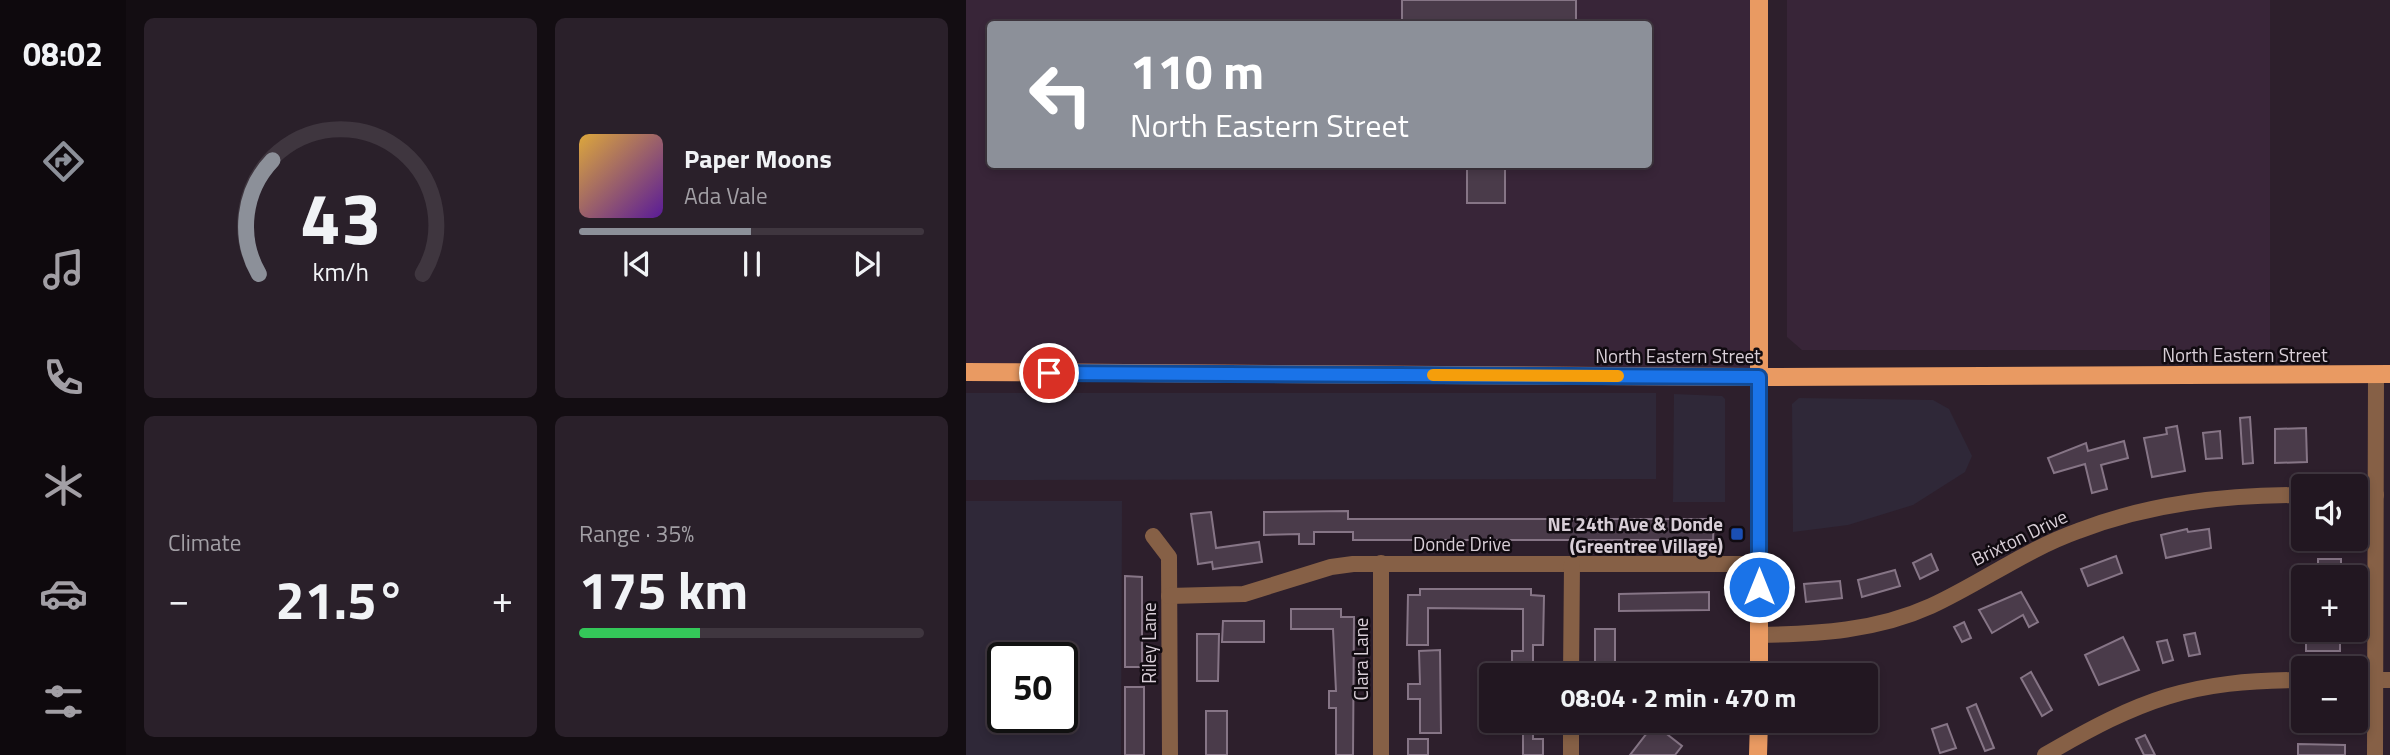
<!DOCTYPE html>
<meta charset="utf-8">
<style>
body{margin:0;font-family:"Titillium Web",sans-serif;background:#2a202a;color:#f1f3f6;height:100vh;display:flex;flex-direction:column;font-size:26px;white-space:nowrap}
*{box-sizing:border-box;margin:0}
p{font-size:23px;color:#a29fa5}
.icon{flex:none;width:38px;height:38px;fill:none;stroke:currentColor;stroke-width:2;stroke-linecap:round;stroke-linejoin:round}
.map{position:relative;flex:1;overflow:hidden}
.sheet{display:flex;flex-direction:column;gap:18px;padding:18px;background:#130d12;width:840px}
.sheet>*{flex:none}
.hud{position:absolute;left:21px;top:21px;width:665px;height:147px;border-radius:7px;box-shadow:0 4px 10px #0003,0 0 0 2px #3f363f;background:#8c9099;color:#fff;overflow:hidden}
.controls{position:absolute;left:1325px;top:474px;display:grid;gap:14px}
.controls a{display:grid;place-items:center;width:77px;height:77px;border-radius:7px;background:#221721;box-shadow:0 4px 10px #0003,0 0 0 2px #3f363f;font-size:35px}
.speed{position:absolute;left:21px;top:642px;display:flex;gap:14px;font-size:35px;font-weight:700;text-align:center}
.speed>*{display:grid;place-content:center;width:91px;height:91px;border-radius:50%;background:#221721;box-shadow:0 4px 10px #0003,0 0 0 2px #3f363f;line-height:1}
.speed .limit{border:4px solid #111;border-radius:10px;background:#fff;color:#111}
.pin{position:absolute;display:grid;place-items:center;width:60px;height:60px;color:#fff;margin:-30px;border:4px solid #fff;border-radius:50%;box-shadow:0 2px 7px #0007}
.me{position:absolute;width:77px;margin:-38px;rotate:0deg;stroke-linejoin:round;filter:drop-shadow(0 0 5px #0008)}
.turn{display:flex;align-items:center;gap:24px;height:147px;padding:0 28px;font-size:32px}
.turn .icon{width:91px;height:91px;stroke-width:2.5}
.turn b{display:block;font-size:49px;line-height:60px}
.big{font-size:52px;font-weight:700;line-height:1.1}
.sheet .card{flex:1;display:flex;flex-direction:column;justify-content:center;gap:10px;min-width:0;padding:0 24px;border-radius:10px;background:#2a202a}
.sheet .dial{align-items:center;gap:0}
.dial svg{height:182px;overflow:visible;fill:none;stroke:#3f363f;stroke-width:7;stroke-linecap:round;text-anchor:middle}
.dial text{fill:#f1f3f6;stroke:none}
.song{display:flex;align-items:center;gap:21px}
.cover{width:84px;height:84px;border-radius:10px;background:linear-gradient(135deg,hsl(40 70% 55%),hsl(270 70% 35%))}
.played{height:7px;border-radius:4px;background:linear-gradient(90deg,#8c9099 50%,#3f363f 50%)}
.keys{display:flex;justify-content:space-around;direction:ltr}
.heat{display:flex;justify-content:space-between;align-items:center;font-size:38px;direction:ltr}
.charge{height:10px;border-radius:5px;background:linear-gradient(90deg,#34c759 35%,#3f363f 0)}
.sheet .tiles{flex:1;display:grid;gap:18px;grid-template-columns:repeat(2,1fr)}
.trip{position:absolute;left:513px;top:663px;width:399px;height:70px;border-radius:7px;background:#221721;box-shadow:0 4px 10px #0003,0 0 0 2px #3f363f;font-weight:700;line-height:70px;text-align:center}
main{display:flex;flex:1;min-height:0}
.dock{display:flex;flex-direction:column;width:126px;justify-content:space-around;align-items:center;background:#0e090d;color:#a29fa5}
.dock .icon{width:49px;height:49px}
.dock .current{color:#8c9099}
.dock b{font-size:32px;color:#f1f3f6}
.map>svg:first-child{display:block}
.commercial{fill:#2f2838;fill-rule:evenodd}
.built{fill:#382538;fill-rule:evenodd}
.building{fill:#4a3b4a;stroke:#867586;stroke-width:2}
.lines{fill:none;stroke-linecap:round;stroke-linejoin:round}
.minor{stroke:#866046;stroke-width:16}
.major{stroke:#e99a62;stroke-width:18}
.route-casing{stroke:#114b97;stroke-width:18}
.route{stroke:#1a73e8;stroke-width:12}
.slow{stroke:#f59e0b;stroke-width:12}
.transit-dot{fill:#1a4fb4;stroke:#110b11;stroke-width:2.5}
.labels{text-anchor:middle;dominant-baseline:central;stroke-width:5;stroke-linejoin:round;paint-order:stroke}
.street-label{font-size:19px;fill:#d8ced7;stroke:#110b11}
.poi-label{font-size:19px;font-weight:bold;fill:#d8ced7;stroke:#110b11;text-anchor:end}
</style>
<main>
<nav class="dock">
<b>08:02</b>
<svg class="icon current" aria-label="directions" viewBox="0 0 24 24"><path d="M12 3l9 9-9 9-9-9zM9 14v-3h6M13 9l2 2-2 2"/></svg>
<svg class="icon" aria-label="music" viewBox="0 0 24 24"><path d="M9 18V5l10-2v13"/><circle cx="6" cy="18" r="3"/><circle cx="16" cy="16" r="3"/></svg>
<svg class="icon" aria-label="phone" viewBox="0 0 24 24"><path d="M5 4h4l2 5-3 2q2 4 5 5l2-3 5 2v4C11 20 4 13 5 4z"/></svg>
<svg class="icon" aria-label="climate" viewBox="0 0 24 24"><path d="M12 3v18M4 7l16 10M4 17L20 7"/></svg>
<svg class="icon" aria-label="car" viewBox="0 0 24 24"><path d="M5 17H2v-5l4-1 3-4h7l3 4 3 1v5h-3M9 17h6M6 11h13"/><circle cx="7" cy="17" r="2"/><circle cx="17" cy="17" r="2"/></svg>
<svg class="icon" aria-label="filters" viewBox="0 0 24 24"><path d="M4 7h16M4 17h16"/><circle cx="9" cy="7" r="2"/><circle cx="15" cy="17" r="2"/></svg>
</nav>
<section class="sheet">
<div class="tiles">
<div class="card dial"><svg viewBox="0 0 100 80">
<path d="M14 69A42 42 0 1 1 86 69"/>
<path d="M14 69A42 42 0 0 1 20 19" stroke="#8c9099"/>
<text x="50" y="56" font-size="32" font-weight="700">43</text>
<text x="50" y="72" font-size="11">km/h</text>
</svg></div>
<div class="card">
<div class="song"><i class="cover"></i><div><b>Paper Moons</b><p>Ada Vale</p></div></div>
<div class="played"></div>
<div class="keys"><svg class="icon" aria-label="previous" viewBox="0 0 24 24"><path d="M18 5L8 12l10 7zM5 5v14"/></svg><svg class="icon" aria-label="pause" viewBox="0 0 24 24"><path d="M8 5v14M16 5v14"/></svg><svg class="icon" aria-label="next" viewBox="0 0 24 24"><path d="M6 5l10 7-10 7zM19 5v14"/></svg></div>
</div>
<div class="card"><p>Climate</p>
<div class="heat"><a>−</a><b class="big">21.5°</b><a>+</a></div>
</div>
<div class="card"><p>Range · 35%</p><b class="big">175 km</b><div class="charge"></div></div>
</div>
</section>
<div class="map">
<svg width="1424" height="755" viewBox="0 0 1424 755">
<rect width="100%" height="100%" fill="#2d1f2c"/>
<!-- commercial -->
<g class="commercial">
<path d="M 0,393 L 690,393 L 690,479 L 0,480 Z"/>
<path d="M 708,394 L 756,396 L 759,399 L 759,502 L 707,502 Z"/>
<path d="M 833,398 L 967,400 L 983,409 L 1006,456 L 999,472 L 947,505 L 882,525 L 827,532 L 826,404 Z"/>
<path d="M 0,501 L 156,501 L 155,755 L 0,755 ZM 96,658 L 96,718 L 37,718 L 37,658 Z"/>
</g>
<!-- built -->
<g class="built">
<path d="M 0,0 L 785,0 L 785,368 L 0,364 ZM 24,24 L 682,24 L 682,164 L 24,164 Z"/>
<path d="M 821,0 L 1304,0 L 1304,350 L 836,350 L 821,337 Z"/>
</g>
<!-- building -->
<g class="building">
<rect x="436" y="0" width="174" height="24"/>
<rect x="501" y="167" width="38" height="36"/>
<path d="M 1284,417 L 1287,463 L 1277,464 L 1274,418 Z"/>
<path d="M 1211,426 L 1219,471 L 1186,477 L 1178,438 L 1201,434 L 1200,428 Z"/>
<path d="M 1340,428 L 1341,462 L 1309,463 L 1309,429 Z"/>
<path d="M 1254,431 L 1256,458 L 1240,459 L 1237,433 Z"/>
<path d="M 1158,441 L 1162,458 L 1135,465 L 1141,489 L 1126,493 L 1119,464 L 1088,473 L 1082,458 L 1120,443 L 1122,451 Z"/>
<path d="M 382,511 L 382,519 L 748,519 L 747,540 L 387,540 L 387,532 L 348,532 L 348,544 L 333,544 L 333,534 L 298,535 L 298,512 Z"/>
<path d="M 245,512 L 250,548 L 293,542 L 296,562 L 247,569 L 246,562 L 232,564 L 225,514 Z"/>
<path d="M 1221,529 L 1222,532 L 1243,529 L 1245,548 L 1200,558 L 1195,535 Z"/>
<path d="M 965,554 L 972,570 L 954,579 L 947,563 Z"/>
<path d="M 1150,556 L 1156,573 L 1122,586 L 1115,569 Z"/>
<path d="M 1352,559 L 1375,559 L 1375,577 L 1344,577 L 1344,567 L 1352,567 Z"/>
<path d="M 929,570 L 934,586 L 896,597 L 892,580 Z"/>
<path d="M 159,576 L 176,577 L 176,667 L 159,667 Z"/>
<path d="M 874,581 L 876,598 L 840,602 L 838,584 Z"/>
<path d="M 454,589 L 565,589 L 565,595 L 578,596 L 577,645 L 567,645 L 567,676 L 546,676 L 546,651 L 557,651 L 557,609 L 462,608 L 462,645 L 441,645 L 442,595 L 454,595 Z"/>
<path d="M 743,592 L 743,610 L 653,611 L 653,594 Z"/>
<path d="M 1055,592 L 1072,622 L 1063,627 L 1057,615 L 1026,633 L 1013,610 Z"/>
<path d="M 325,609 L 375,609 L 375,617 L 388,617 L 387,755 L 370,755 L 370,708 L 363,708 L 363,691 L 370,691 L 367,629 L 325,629 Z"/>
<path d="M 257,621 L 298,621 L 298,642 L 256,642 Z"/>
<path d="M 998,622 L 1005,638 L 996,642 L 988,627 Z"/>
<rect x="629" y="629" width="20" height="47"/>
<path d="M 1229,633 L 1234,654 L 1223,656 L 1218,635 Z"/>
<rect x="1340" y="633" width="34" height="18"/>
<path d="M 231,634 L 253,634 L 252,681 L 231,681 Z"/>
<path d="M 1157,637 L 1173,670 L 1133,685 L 1119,655 Z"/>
<path d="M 1201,640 L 1207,660 L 1197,663 L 1191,642 Z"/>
<path d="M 474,650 L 475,733 L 454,733 L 454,699 L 442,699 L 442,684 L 454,684 L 453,651 Z"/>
<path d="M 884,663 L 885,676 L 875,676 L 874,664 Z"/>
<rect x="831" y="665" width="18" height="11"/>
<path d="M 1065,672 L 1086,710 L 1076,716 L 1055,678 Z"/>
<rect x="159" y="687" width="19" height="68"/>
<path d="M 1010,704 L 1028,748 L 1019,751 L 1001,708 Z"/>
<rect x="240" y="711" width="21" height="44"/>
<path d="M 546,721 L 567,721 L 567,739 L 577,739 L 577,755 L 557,755 L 557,733 L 546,733 Z"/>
<path d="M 688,724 L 716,746 L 709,755 L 664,755 Z"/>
<path d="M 981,724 L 990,748 L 974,753 L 966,729 Z"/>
<path d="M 1179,735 L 1189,755 L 1178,755 L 1170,739 Z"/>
<rect x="442" y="739" width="20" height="16"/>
<path d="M 1332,744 L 1379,745 L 1379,755 L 1332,755 Z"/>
</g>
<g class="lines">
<!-- minor -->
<g class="minor">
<path d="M 1390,495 L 1410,495"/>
<path d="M 187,536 L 203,557 L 204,755"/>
<path d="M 415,563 L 415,755"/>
<path d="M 203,596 L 278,594 L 365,567 L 387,564 L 793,564"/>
<path d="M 793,635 C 852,634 910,631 965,606 C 1015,583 1059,550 1112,531 C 1184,503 1260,495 1337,495"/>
<path d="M 605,676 L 606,564"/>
<path d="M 1390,680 L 1424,680"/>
<path d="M 605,755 L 605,721"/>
<path d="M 1079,755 C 1175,699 1224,680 1337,680"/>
<path d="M 1409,755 L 1410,374"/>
</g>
<!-- major -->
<g class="major">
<path d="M 0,372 L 793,377 L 1424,374"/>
<path d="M 793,676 L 793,0"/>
<path d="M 792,755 L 793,721"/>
</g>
</g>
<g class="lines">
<defs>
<path id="route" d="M 83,373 L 793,377 L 793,587"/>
</defs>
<!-- route casing -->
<use href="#route" class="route-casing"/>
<!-- route -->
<use href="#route" class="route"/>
<!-- slow -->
<path class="slow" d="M 467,375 L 652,376"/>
</g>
<!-- markers -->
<rect class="transit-dot" x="764" y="527" width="14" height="14" rx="3.5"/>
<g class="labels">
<!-- street labels -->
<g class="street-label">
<text x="1279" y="354">North Eastern Street</text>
<text x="712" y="355">North Eastern Street</text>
<text transform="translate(1053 537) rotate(-26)">Brixton Drive</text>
<text x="496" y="543">Donde Drive</text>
<text transform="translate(182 643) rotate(-90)">Riley Lane</text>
<text transform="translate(394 659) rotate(-90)">Clara Lane</text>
</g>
<!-- poi labels -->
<g class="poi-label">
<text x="757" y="523">NE 24th Ave &amp; Donde<tspan x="757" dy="22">(Greentree Village)</tspan></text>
</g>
</g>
</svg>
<div class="controls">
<a><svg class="icon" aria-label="sound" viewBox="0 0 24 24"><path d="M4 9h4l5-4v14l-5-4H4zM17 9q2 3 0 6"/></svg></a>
<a>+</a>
<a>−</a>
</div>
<div class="speed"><div class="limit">50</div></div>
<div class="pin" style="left:83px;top:373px;background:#d93025"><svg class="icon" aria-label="arrive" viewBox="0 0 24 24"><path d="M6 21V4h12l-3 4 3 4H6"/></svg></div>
<svg class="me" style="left:793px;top:587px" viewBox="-20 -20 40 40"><circle r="17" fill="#1a73e8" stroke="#fff" stroke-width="3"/><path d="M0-11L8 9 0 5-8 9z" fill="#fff"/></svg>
<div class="trip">08:04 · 2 min · 470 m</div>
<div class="hud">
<div class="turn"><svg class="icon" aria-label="left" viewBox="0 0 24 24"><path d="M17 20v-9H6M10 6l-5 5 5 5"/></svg><div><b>110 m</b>North Eastern Street</div></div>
</div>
</div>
</main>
